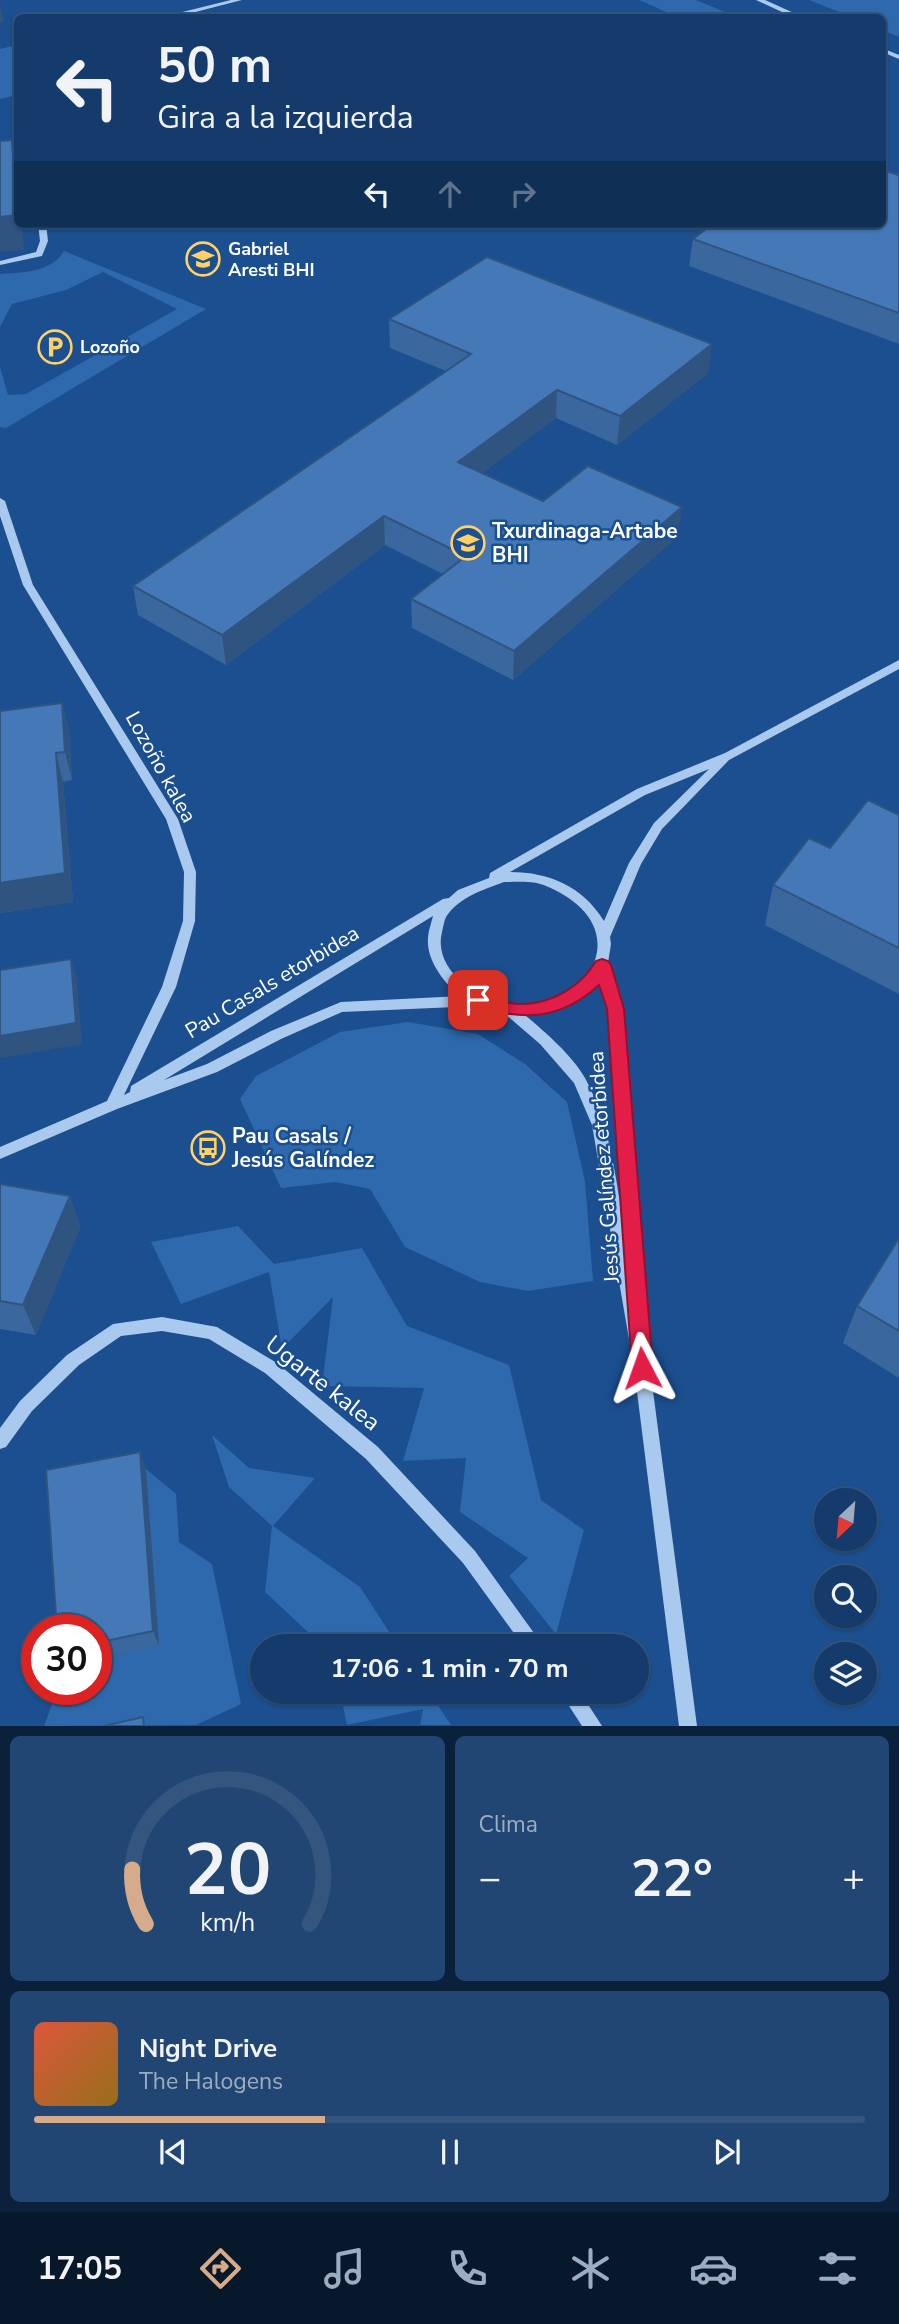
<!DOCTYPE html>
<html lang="es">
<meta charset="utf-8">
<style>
body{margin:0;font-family:"Nunito Sans",sans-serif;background:#214673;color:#f1f3f6;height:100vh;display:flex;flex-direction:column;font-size:26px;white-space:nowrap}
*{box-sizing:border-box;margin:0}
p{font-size:23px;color:#9dadc1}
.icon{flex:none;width:38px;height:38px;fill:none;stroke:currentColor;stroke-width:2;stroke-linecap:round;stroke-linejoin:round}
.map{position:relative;height:1726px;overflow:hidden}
.details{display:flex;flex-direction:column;gap:10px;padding:10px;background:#0b203b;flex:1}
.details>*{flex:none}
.guide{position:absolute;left:14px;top:14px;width:872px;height:214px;border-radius:10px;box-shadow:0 2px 5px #0004,0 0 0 2px #33557e;background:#143b6b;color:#f1f3f6;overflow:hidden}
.needle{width:46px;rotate:206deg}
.fabs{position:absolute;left:814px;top:1488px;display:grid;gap:14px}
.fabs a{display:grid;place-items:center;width:63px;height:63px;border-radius:50%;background:#143b6b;box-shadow:0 2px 5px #0004,0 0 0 2px #33557e;font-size:35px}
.speed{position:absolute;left:21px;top:1614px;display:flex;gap:14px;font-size:35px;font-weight:700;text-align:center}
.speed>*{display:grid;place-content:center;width:91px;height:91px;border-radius:50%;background:#143b6b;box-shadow:0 2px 5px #0004,0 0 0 2px #33557e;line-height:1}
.speed .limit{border:10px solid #d22;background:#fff;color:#111}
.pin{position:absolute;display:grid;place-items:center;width:60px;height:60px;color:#fff;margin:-30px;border-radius:14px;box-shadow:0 4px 10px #0006}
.me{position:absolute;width:77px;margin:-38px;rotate:356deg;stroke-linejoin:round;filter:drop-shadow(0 0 5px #0008)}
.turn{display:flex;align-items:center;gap:24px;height:147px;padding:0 28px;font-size:32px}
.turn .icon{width:91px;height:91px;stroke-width:2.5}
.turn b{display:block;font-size:49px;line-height:60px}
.lanes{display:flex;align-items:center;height:66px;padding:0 28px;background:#0003;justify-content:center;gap:35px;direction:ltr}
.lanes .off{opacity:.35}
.big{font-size:52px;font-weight:700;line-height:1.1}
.details .tile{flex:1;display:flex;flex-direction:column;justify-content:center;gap:10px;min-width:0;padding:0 24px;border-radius:10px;background:#214673}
.details .dial{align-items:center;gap:0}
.dial svg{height:182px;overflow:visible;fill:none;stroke:#33557e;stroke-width:7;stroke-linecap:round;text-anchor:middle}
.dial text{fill:#f1f3f6;stroke:none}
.song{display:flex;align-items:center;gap:21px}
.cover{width:84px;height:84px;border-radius:10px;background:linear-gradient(135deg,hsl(10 70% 55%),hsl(40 70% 35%))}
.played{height:7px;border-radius:4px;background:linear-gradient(90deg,#d6ab8b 35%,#33557e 35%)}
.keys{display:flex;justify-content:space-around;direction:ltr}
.heat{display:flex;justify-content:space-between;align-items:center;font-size:38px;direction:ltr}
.details .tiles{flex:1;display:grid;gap:10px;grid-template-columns:1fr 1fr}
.tile:last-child{grid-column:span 2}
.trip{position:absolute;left:250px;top:1634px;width:399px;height:70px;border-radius:35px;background:#143b6b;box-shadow:0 2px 5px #0004,0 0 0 2px #33557e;font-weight:700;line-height:70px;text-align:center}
.tab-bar{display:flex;height:112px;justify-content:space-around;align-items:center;background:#08182b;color:#9dadc1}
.tab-bar .icon{width:49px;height:49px}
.tab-bar .on{color:#d6ab8b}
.tab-bar b{font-size:32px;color:#f1f3f6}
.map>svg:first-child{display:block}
.green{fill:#2e69ad}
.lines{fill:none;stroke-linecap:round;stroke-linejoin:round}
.minor{fill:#a9c9ee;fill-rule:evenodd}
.wall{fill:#3a679d}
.shaded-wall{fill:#305480}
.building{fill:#4478b7;stroke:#305480;stroke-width:2}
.route{fill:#e11d48;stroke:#92132f;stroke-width:2}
.labels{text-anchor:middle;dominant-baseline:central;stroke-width:5;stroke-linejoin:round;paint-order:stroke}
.far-poi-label{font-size:18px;font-weight:bold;fill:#fff;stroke:#1b4f8f;text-anchor:start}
.poi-label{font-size:21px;font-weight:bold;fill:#fff;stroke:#1b4f8f;text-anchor:start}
.street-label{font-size:21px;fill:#fff;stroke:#1b4f8f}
.near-street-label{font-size:24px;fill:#fff;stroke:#1b4f8f}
</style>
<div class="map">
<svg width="899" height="1726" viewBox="0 0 899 1726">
<rect width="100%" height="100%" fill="#1b4f8f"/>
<!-- green -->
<g class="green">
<path d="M 639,0 L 696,0 L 737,17 L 678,17 Z"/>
<path d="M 809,0 L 899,0 L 899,37 L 882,30 L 882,18 L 852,17 Z"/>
<path d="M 17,45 L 17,95 L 0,99 L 0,49 Z"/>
<path d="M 64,251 L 206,309 L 6,428 L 0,427 L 0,367 L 8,395 L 26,394 L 177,309 L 103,272 L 66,290 L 12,304 L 0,327 L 0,274 C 22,273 52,272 64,251 Z"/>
<path d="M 408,1022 L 478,1034 L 525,1064 L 567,1102 L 585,1181 L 593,1281 L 528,1291 L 480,1282 L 405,1247 L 370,1189 L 335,1182 L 281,1188 L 240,1099 L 256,1076 L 340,1032 Z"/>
<path d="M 238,1226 L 274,1264 L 362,1248 L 407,1326 L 509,1365 L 541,1500 L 584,1530 L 556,1634 L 509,1576 L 528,1558 L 460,1512 L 466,1458 L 403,1461 L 424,1388 L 322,1386 L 333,1297 L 282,1349 L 269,1272 L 181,1304 L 151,1242 Z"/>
<path d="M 212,1435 L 249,1468 L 315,1478 L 273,1526 L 360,1587 L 399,1647 L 324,1647 L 265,1592 L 272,1526 L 229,1487 Z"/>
<path d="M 146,1469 L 176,1494 L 179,1542 L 212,1564 L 241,1704 L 196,1725 L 44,1726 L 58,1689 L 96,1689 L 96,1659 Z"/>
<path d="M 340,1692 L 429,1692 L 451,1725 L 420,1725 L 423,1709 L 347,1725 Z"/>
</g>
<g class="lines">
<!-- minor -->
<g class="minor">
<path d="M 231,0 L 242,0 L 172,18 L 158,18 Z"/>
<path d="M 756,0 L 765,0 L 805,18 L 795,18 Z"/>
<path d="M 882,48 L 899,55 L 899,59 L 882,52 Z"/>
<path d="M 38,224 L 46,224 L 48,241 L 42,256 L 0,265 L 0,261 L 36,252 L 40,241 Z"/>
<path d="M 0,498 L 5,501 L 33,585 L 178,819 L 196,872 L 195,921 L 176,987 L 124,1095 L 130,1092 L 131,1086 L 443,899 L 449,898 L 458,890 L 489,878 L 490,873 L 637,789 L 725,753 L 899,660 L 899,669 L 729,760 L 662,829 L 641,864 L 610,937 L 611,944 L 608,963 L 622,1009 L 645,1298 L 642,1303 L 638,1304 L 650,1368 L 697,1726 L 679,1726 L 634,1368 L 592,1125 L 574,1083 L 540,1044 L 505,1014 L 478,1006 L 342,1012 L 281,1039 L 217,1072 L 117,1109 L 0,1159 L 0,1147 L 107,1101 L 162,987 L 183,921 L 184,872 L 166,819 L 23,585 L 0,516 ZM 709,769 L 654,823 L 629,863 L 604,921 C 583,887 550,872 510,872 L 645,795 ZM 504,882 C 518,882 533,880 546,886 C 573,897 602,919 597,952 C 595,962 592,972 583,979 C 565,996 541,1008 516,1006 C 482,1003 432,972 442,932 C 443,928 444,921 446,917 C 459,897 483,890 504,882 ZM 433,916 C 431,924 428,932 428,939 C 426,959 445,986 462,996 L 341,1002 L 271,1031 L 207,1064 L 164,1080 ZM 599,978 L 608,1009 L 624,1226 C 615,1175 610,1124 585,1078 C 572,1055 545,1032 525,1015 C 552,1011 584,1004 599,978 Z"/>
<path d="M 162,1317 L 217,1327 L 277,1363 L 378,1447 L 475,1551 L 544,1647 L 524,1647 L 463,1563 L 366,1459 L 265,1373 L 209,1339 L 162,1331 L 121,1336 L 79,1365 L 32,1411 L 6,1447 L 0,1449 L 0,1428 L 20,1401 L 67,1355 L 113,1324 Z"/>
<path d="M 560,1692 L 580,1692 L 602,1726 L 582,1726 Z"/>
</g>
</g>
<!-- wall -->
<g class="wall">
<path d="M 899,175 L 899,344 L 689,266 L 693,239 Z"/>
<path d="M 389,319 L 708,373 L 617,445 L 556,418 L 482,473 L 543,501 L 678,536 L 513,680 L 412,628 L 411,599 L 443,574 L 385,545 L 226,665 L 138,615 L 133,586 L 446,371 L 390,348 Z"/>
<path d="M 62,703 L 69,731 L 72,780 L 63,782 L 73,902 L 0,913 Z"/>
<path d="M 899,815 L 899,994 L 765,925 L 773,885 L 830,848 Z"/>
<path d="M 0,1184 L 70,1196 L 80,1227 L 36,1335 L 0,1329 Z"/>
<path d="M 899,1238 L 899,1378 L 843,1343 L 857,1306 Z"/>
<path d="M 146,1469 L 159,1646 L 96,1659 L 96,1629 Z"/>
</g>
<!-- shaded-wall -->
<g class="shaded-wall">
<path d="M 0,3 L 4,22 L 0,23 Z"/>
<path d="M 12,140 L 18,169 L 18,224 L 22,224 L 24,250 L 0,252 L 0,217 Z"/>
<path d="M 712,344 L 708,373 L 617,445 L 620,416 Z"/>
<path d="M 557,390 L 556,418 L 458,492 L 458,462 Z"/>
<path d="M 682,507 L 678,536 L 513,680 L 514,651 Z"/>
<path d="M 384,516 L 385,545 L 226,665 L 222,635 Z"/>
<path d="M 62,703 L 69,731 L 72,780 L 65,752 Z"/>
<path d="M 56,753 L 63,782 L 73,902 L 0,913 L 0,883 Z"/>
<path d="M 71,959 L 77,980 L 82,1044 L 0,1058 L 0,1036 Z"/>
<path d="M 70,1196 L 80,1227 L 36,1335 L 23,1305 Z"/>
<path d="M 140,1452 L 146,1469 L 159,1646 L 153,1631 Z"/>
</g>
<!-- building -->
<g class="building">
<path d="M 12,140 L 17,215 L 0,217 L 0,141 Z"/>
<path d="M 882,170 L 899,175 L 899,313 L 693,239 L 713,224 L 882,224 Z"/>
<path d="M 487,257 L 712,344 L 620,416 L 557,390 L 458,462 L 543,501 L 588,466 L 682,507 L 514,651 L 411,599 L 466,556 L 384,516 L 222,635 L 133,586 L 471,354 L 389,319 Z"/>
<path d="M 62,703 L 65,752 L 56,753 L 65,873 L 0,883 L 0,711 Z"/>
<path d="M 868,800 L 899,815 L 899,948 L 773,885 L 809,838 L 830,848 Z"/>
<path d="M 71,959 L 76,1023 L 0,1036 L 0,970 Z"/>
<path d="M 0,1184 L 70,1196 L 23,1305 L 0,1301 Z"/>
<path d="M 899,1238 L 899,1331 L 857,1306 Z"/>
<path d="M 140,1452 L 153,1631 L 96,1643 L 96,1629 L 57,1629 L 46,1470 Z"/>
<path d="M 143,1717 L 144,1726 L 104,1726 Z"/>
</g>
<!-- route -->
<path class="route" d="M 602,959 L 608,961 L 611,965 L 624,1009 L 653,1368 L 650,1374 L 642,1377 L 635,1374 L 632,1368 L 607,1009 L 599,985 C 560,1021 521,1021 472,1005 L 470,1000 L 472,996 C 483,992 494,999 505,1002 C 541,1010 578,991 596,961 Z"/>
<!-- icons -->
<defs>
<symbol id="school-ring" viewBox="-11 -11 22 22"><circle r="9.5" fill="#1b4f8f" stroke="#ffd166" stroke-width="1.5"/><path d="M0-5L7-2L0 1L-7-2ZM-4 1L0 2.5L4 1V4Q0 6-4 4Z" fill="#ffd166"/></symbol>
<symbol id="parking-ring" viewBox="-11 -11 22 22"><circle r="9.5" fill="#1b4f8f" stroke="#ffd166" stroke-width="1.5"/><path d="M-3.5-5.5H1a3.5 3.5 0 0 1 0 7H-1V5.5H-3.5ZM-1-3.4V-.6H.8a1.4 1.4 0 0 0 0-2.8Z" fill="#ffd166"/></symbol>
<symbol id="bus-ring" viewBox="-11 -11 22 22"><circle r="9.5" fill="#1b4f8f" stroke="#ffd166" stroke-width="1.5"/><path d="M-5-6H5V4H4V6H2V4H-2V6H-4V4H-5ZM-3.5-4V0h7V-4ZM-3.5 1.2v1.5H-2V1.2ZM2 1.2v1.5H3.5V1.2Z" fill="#ffd166"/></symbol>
</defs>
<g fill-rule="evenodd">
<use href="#school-ring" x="184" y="240" width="38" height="38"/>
<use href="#parking-ring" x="36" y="328" width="38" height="38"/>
<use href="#school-ring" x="449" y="524" width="38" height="38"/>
<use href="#bus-ring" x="189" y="1129" width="38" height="38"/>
</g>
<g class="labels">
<!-- far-poi labels -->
<g class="far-poi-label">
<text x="228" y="249">Gabriel<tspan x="228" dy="21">Aresti BHI</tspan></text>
<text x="80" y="347">Lozoño</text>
</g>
<!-- poi labels -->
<g class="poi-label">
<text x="492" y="531">Txurdinaga-Artabe<tspan x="492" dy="24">BHI</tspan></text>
<text x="232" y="1136">Pau Casals /<tspan x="232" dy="24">Jesús Galíndez</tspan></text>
</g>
<!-- street labels -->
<g class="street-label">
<text transform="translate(161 767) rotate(61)">Lozoño kalea</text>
<text transform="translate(272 982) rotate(-31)">Pau Casals etorbidea</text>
<text transform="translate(604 1167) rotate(-94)">Jesús Galíndez etorbidea</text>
</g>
<!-- near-street labels -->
<g class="near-street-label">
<text transform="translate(323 1383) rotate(38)">Ugarte kalea</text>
</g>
</g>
</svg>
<div class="fabs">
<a><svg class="needle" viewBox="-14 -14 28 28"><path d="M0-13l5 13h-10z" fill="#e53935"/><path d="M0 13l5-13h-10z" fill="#9dadc1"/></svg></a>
<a><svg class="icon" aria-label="search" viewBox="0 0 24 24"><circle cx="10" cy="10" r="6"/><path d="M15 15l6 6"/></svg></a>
<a><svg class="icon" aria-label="layers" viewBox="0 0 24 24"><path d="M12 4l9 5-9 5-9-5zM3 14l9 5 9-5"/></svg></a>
</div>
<div class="speed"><div class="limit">30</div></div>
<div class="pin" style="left:478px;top:1000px;background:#d93025"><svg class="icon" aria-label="arrive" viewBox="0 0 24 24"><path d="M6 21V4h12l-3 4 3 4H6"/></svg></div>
<svg class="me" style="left:642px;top:1368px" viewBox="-20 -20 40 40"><path d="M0-17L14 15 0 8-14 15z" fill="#e11d48" stroke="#fff" stroke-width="4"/></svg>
<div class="trip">17:06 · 1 min · 70 m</div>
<div class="guide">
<div class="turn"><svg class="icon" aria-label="left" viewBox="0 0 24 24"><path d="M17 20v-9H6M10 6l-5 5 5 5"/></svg><div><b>50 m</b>Gira a la izquierda</div></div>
<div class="lanes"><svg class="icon" aria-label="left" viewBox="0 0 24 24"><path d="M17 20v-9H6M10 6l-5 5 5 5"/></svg><svg class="icon off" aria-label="ahead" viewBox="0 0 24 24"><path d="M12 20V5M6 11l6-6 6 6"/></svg><svg class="icon off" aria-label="right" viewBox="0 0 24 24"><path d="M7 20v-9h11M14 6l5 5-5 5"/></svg></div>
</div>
</div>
<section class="details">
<div class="tiles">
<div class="tile dial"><svg viewBox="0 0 100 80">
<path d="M14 69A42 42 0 1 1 86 69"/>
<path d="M14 69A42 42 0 0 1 8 45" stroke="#d6ab8b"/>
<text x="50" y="56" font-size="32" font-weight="700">20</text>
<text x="50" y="72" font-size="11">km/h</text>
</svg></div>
<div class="tile"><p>Clima</p>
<div class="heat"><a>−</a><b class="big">22°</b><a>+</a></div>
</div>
<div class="tile">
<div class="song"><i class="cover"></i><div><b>Night Drive</b><p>The Halogens</p></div></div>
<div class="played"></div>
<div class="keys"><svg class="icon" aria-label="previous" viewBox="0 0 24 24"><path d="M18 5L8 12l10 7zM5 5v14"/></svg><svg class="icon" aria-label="pause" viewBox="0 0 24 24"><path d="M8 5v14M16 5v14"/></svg><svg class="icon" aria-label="next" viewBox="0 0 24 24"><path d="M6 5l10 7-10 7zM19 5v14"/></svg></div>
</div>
</div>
</section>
<nav class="tab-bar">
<b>17:05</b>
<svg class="icon on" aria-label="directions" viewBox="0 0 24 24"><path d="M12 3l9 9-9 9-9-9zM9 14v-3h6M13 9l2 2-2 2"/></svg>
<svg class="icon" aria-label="music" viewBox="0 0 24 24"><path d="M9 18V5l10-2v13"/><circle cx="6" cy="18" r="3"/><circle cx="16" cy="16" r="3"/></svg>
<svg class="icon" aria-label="phone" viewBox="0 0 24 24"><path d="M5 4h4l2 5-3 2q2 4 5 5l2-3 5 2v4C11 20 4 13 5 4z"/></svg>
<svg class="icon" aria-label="climate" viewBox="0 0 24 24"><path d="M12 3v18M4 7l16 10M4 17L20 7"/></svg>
<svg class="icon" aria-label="car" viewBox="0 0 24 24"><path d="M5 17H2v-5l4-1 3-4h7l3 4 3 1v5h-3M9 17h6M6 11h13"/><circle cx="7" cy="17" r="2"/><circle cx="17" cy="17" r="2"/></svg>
<svg class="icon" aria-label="filters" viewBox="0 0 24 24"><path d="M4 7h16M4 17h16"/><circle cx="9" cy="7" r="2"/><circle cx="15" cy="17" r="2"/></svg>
</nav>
